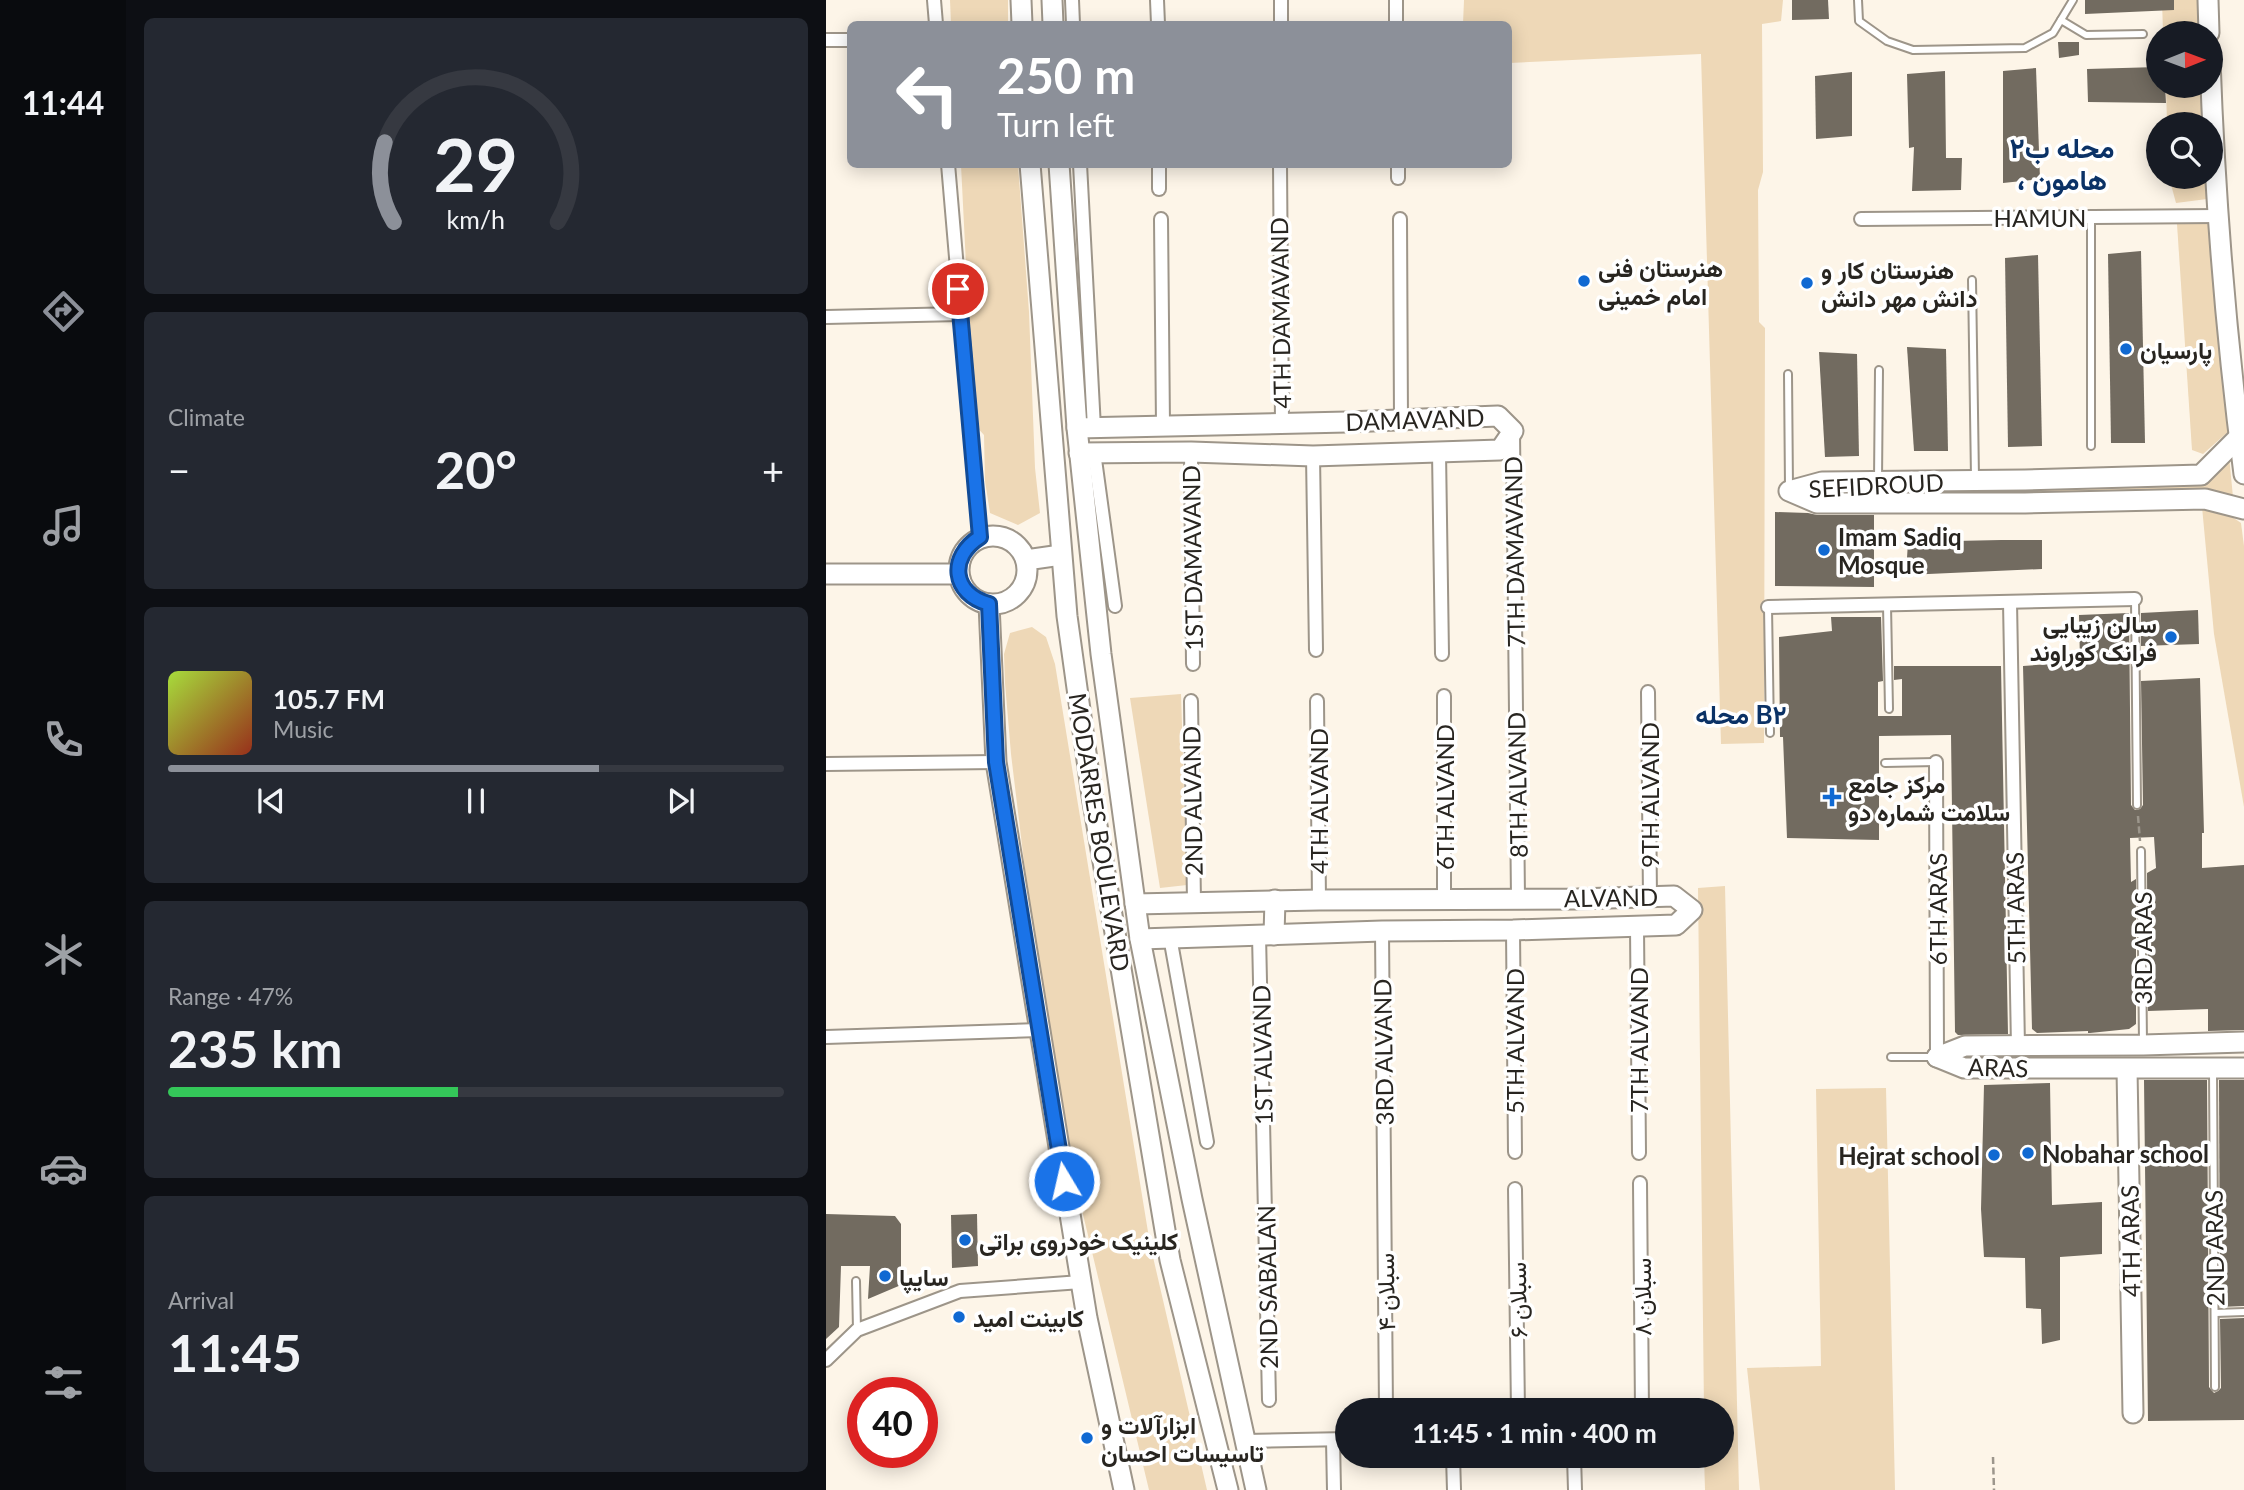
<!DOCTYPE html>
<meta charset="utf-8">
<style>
body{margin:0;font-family:Lato,Vazirmatn,sans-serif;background:#242831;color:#f1f3f6;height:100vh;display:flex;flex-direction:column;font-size:26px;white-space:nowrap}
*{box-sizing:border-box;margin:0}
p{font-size:23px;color:#9ea1a6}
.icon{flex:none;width:38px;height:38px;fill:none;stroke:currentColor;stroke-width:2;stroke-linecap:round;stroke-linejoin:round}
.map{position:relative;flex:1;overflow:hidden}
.details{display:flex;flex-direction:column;gap:18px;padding:18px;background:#0d0f14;width:700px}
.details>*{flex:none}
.hud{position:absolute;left:21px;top:21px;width:665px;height:147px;border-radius:10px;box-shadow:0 4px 18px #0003;background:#8c9099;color:#fff;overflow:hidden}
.needle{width:46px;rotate:89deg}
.fabs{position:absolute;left:1320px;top:21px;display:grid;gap:14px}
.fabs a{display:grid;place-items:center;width:77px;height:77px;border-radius:50%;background:#171b24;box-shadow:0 4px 18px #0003;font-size:35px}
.speed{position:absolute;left:21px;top:1377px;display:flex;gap:14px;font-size:35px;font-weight:700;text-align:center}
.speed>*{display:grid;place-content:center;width:91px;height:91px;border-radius:50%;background:#171b24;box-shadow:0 4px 18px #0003;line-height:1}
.speed .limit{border:10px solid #d22;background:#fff;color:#111}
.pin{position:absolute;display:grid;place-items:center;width:60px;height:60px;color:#fff;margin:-30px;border:4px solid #fff;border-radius:50%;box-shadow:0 2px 7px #0007}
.me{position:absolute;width:77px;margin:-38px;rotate:351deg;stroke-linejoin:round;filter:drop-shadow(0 0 5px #0008)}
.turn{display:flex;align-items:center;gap:24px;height:147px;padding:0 35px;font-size:32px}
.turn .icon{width:91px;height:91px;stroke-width:2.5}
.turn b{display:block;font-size:49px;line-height:60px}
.big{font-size:52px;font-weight:700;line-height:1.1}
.details .card{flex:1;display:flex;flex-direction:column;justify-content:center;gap:10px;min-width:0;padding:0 24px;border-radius:10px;background:#242831}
.details .dial{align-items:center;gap:0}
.dial svg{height:182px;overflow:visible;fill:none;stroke:#363941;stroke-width:7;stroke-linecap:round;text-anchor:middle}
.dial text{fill:#f1f3f6;stroke:none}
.song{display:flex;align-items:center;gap:21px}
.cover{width:84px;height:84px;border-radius:10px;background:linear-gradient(135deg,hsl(80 70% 55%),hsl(10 70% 35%))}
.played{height:7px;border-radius:4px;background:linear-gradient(90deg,#8c9099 70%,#363941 70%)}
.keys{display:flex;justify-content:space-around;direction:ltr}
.heat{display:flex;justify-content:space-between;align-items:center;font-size:38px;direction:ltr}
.charge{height:10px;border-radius:5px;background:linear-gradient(90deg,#34c759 47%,#363941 0)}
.trip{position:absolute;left:509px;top:1398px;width:399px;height:70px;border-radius:35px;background:#171b24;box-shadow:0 4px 18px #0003;font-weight:700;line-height:70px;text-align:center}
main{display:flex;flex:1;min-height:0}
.menu{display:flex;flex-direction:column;width:126px;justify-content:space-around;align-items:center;background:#090b0e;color:#9ea1a6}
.menu .icon{width:49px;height:49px}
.menu .selected{color:#8c9099}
.menu b{font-size:32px;color:#f1f3f6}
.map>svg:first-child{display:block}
.green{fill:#eed8b7}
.building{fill:#726b60}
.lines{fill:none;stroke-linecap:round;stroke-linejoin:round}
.lane-casing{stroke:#9d9589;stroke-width:10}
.street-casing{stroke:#9d9589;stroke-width:16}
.secondary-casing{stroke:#9d9589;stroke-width:23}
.path{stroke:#9c968c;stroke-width:2.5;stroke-dasharray:7 3.5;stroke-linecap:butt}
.lane{stroke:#fff;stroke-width:6}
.street{stroke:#fff;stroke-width:12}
.secondary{stroke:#fff;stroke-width:19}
.route-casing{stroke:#114b97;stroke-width:18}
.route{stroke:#1a73e8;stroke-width:12}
.poi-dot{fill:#1069d2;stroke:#fff;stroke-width:2.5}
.labels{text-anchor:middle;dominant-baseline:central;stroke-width:7;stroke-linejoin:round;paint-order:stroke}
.street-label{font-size:24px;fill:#282520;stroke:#fff}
.poi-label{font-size:24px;font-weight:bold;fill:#282520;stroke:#fff;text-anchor:start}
.neighbourhood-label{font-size:26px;font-weight:bold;fill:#0b3266;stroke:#fff}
.quarter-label{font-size:28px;font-weight:bold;fill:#0b3266;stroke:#fff}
</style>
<main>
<nav class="menu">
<b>11:44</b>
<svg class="icon selected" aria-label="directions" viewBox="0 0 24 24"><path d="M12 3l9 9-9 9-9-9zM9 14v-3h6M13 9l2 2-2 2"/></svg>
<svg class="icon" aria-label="music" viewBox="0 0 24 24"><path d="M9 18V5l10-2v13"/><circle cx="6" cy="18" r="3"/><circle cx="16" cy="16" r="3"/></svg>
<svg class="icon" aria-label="phone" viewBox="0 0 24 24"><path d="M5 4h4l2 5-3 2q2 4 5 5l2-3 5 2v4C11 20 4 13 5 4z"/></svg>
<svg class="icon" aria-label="climate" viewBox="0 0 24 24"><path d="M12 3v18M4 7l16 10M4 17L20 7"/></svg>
<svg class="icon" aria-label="car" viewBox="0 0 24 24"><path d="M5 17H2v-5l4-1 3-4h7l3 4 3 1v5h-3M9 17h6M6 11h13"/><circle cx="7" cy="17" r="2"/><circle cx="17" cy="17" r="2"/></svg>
<svg class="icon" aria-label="filters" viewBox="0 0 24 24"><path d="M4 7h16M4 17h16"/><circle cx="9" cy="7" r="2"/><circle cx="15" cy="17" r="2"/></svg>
</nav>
<section class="details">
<div class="card dial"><svg viewBox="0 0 100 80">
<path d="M14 69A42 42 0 1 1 86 69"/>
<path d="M14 69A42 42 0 0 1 10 34" stroke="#8c9099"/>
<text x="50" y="56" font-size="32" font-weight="700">29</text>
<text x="50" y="72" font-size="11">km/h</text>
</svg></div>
<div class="card"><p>Climate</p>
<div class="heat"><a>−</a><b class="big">20°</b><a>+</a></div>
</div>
<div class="card">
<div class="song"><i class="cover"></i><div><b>105.7 FM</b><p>Music</p></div></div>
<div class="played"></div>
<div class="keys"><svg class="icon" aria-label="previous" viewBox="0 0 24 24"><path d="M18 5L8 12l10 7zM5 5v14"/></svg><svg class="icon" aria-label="pause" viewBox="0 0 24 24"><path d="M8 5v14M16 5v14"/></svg><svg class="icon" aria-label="next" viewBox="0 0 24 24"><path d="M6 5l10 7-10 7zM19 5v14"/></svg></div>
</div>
<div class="card"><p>Range · 47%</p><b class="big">235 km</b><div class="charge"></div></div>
<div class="card"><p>Arrival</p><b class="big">11:45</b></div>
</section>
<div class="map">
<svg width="1418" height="1490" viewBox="0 0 1418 1490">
<rect width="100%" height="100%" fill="#fdf5e8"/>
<!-- green -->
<g class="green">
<path d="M 124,0 L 182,0 L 182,24 L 125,24 Z"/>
<path d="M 638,0 L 957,0 L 955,21 L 936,24 L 937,172 L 932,190 L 933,322 L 939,328 L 938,743 L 895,744 L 875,54 L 683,63 L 682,24 L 637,24 Z"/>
<path d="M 1336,0 L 1375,0 L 1376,33 L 1337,33 Z"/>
<path d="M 1340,86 L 1378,86 L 1379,124 L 1341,124 Z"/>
<path d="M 135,165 L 192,165 L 203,312 L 209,468 L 214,513 L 192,525 L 164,513 L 159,481 L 158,435 L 148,424 Z"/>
<path d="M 1343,177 L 1380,177 L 1381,199 L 1350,203 Z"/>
<path d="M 1383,222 L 1403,431 L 1377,454 L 1366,450 L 1351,224 Z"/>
<path d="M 1403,456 L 1407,497 L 1396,493 L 1370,492 L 1216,496 L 1209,488 L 1362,482 Z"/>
<path d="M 1195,486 L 1194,498 L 1012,497 L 1011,488 Z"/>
<path d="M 1376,507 L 1396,510 L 1415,523 L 1418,546 L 1418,807 L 1388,634 Z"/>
<path d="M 206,627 L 220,637 L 229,664 L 324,1244 L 381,1490 L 323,1490 L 255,1206 L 206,928 L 185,754 L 179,683 L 178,654 L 184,633 Z"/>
<path d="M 355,694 L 361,885 L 334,888 L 304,698 Z"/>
<path d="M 899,886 L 913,1490 L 879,1490 L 878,1456 L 896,1456 L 896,1410 L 878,1410 L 872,888 Z"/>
<path d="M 1060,1088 L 1069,1490 L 934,1490 L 921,1368 L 995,1366 L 990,1089 Z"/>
</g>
<!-- building -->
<g class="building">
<path d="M 966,0 L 1002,0 L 1003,19 L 966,20 Z"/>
<path d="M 1259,0 L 1348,0 L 1348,10 L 1259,14 Z"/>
<path d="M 1232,42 L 1253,42 L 1253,55 L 1233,58 Z"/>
<path d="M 1332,67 L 1332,86 L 1339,86 L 1340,103 L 1262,102 L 1261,69 Z"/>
<path d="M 1210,68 L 1214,179 L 1177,183 L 1177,71 Z"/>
<path d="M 1119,71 L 1120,158 L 1136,158 L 1135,190 L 1086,191 L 1088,147 L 1083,148 L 1081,74 Z"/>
<path d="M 1026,72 L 1026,136 L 990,139 L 989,76 Z"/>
<path d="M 1315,251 L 1319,443 L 1285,443 L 1282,254 Z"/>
<path d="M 1212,255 L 1216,446 L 1182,447 L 1179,258 Z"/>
<path d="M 1081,347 L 1120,349 L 1122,451 L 1088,451 Z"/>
<path d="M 993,352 L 1031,354 L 1033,456 L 999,457 Z"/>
<path d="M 949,512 L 982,513 L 991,515 L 1048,515 L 1048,587 L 949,586 Z"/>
<path d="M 1175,540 L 1216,540 L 1216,569 L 1080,575 L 1082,542 Z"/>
<path d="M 1372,610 L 1373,644 L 1315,646 L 1315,613 Z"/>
<path d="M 1303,613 L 1305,805 L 1309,810 L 1314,809 L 1317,805 L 1315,681 L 1374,678 L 1378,833 L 1376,833 L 1376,868 L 1418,865 L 1418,1030 L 1382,1031 L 1382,1009 L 1322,1011 L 1321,873 L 1330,868 L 1328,837 L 1304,838 L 1305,882 L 1310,879 L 1310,1024 L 1303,1029 L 1264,1033 L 1262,1033 L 1262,1031 L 1211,1033 L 1206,1029 L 1197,666 L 1254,662 L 1253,615 Z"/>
<path d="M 1005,617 L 1055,617 L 1057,681 L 1052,682 L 1052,716 L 1076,716 L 1076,679 L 1068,680 L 1068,666 L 1175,666 L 1182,1034 L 1132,1035 L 1129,1032 L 1125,735 L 1053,736 L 1053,840 L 961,838 L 957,737 L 954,737 L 953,637 L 1006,631 Z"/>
<path d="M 1318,1080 L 1381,1080 L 1383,1387 L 1388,1393 L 1392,1391 L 1395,1388 L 1394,1319 L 1418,1318 L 1418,1420 L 1322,1421 Z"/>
<path d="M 1393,1080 L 1418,1080 L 1418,1306 L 1394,1307 Z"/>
<path d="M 1224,1083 L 1226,1205 L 1276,1202 L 1276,1254 L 1234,1257 L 1234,1340 L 1216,1344 L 1215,1309 L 1200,1308 L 1199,1258 L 1158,1257 L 1155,1209 L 1158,1085 Z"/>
<path d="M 0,1214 L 69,1216 L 75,1224 L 75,1285 L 42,1299 L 44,1266 L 15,1266 L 13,1327 L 0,1339 Z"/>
<path d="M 151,1214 L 152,1266 L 126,1268 L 125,1215 Z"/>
</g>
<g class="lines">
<defs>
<g id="lane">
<path d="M 1032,0 L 1033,21 L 1061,41 L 1087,50 L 1199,48 L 1227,33 L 1247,0"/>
<path d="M 1235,20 L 1260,35 L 1317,34"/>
<path d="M 1265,217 L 1265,446"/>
<path d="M 1146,280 L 1149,478"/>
<path d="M 962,374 L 963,488"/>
<path d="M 1052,480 L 1053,370"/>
<path d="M 1309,599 L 1311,805"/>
<path d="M 1061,605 L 1063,709"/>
<path d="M 942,607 L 944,733"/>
<path d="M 1059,763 L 1110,762"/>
<path d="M 1315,851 L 1317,1043"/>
<path d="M 1065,1057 L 1109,1057"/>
<path d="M 1387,1070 L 1389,1387"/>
<path d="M 30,1281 L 31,1330"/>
<path d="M 1389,1313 L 1418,1312"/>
</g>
<g id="street">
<path d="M 108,0 L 110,24"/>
<path d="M 246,0 L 247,24"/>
<path d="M 331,0 L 332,24"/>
<path d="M 570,0 L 570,24"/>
<path d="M 455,24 L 455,0"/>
<path d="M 0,40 L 24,40"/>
<path d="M 122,164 L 154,537"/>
<path d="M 254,164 L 268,428"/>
<path d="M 333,164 L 333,189"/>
<path d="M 454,164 L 456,423"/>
<path d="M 572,164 L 572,178"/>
<path d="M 335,219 L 337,425"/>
<path d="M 574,219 L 575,420"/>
<path d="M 1035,219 L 1392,216"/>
<path d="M 0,317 L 135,314"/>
<path d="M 687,432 L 692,898"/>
<path d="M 268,452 L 289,606"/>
<path d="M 365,452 L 367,664"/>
<path d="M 613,452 L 616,654"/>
<path d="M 487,456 L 490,650"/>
<path d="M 1184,602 L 1192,1047"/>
<path d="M 942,607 L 1309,599"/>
<path d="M 822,692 L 824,897"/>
<path d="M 365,701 L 368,902"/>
<path d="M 491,701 L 493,900"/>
<path d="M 1110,762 L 1111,1057"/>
<path d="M 0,764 L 170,762"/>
<path d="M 618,899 L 618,696"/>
<path d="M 811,927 L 813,1153"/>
<path d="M 687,930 L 689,1152"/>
<path d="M 556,931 L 560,1410"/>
<path d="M 433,935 L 443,1400"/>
<path d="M 344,937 L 381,1142"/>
<path d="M 0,1037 L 213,1030"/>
<path d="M 814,1183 L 816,1410"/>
<path d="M 689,1189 L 692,1410"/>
<path d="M 0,1360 L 31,1330 L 134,1291 L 255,1282"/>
<path d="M 507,1440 L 508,1490"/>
<path d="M 419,1441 L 522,1439"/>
<path d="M 627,1456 L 628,1490"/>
<path d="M 748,1456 L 749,1490"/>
</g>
<g id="secondary">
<path d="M 195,0 L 196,24"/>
<path d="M 226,0 L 227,24"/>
<path d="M 1382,0 L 1383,33"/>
<path d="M 1384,60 C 1389,199 1400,337 1418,474"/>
<path d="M 204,164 L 241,616 L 266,796 L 344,1260 L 402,1490"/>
<path d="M 233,164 L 251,428 L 275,654 L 314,939 L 366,1199 L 430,1490"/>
<path d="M 251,428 L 521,422 L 672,416 L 687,431 L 674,450 L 487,456 L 365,452 L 253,453"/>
<path d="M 1413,437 L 1375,475 L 1199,480 L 996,482 L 963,491 L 991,503 L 1199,503 L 1379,499 L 1418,509"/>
<circle cx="167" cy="570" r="34"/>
<path d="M 200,560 L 235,555"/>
<path d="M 0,574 L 132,574"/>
<path d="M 163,604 L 170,762 L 261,1318 L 298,1490"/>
<path d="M 309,904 L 493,900 L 751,899 L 848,896 L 866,910 L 850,925 L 687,930 L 556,931 L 314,939"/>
<path d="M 448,935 L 449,900"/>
<path d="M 1111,1057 L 1138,1068 L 1418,1068"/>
<path d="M 1111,1057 L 1139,1046 L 1317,1045 L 1418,1042"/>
<path d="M 1301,1069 L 1307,1413"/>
</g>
</defs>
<!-- lane casing -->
<use href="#lane" class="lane-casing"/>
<!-- street casing -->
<use href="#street" class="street-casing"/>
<!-- secondary casing -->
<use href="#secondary" class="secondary-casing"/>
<!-- path -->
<g class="path">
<path d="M 1312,816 L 1314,841"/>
<path d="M 1167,1457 L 1168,1490"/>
</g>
<!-- lane -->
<use href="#lane" class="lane"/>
<!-- street -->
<use href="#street" class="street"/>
<!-- secondary -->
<use href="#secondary" class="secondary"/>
</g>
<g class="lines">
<defs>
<path id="route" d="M 132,289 L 154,537 C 122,557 126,594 163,604 L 170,762 L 238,1181"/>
</defs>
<!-- route casing -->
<use href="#route" class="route-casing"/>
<!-- route -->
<use href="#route" class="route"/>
</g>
<!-- markers -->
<g class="poi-dot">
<circle cx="758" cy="281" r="7"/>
<circle cx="981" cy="283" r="7"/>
<circle cx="1300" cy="349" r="7"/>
<circle cx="998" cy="550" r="7"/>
<circle cx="1345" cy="637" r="7"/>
<path d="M1002.5 786.5h7v7h7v7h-7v7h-7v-7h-7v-7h7z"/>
<circle cx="1202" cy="1153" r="7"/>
<circle cx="1168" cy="1155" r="7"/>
<circle cx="139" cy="1240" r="7"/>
<circle cx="59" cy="1276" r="7"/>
<circle cx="133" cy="1317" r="7"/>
<circle cx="261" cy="1438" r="7"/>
</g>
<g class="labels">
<!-- street labels -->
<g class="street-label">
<text x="1214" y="217">HAMUN</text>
<text transform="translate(454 313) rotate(-91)">4TH DAMAVAND</text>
<text transform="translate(589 419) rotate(-2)">DAMAVAND</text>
<text transform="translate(1050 485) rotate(-3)">SEFIDROUD</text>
<text transform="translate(688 552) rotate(-91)">7TH DAMAVAND</text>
<text transform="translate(366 558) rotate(-91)">1ST DAMAVAND</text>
<text transform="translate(691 785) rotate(-91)">8TH ALVAND</text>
<text transform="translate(823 795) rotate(-90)">9TH ALVAND</text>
<text transform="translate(618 797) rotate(-90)">6TH ALVAND</text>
<text transform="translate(366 801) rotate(-91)">2ND ALVAND</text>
<text transform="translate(492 801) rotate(-90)">4TH ALVAND</text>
<text transform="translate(274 832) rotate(81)">MODARRES BOULEVARD</text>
<text transform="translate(785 897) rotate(-1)">ALVAND</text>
<text transform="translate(1189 908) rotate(-91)">5TH ARAS</text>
<text transform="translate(1111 909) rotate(-90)">6TH ARAS</text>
<text transform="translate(1316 948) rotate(-90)">3RD ARAS</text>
<text transform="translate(812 1040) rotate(-90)">7TH ALVAND</text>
<text transform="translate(688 1041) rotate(-90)">5TH ALVAND</text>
<text transform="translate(557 1052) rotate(-91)">3RD ALVAND</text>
<text transform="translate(436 1055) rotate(-91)">1ST ALVAND</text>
<text transform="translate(1172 1067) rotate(2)">ARAS</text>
<text transform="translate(1304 1241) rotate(-91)">4TH ARAS</text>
<text transform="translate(1388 1248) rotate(-91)">2ND ARAS</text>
<text transform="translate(441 1287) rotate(-91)">2ND SABALAN</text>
<text transform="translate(559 1292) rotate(-91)">سبلان ۴</text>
<text transform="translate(815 1297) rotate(-90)">سبلان ۸</text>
<text transform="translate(691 1300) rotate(-91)">سبلان ۶</text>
</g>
<!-- poi labels -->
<g class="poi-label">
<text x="772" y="267">هنرستان فنی<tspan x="772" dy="28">امام خمینی</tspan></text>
<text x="995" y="269">هنرستان کار و<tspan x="995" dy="28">دانش مهر دانش</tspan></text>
<text x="1314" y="349">پارسیان</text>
<text x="1012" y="536">Imam Sadiq<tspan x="1012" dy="28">Mosque</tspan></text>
<text x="1331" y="623" text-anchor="end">سالن زیبایی<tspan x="1331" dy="28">فرانک کوراوند</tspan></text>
<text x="1022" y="783">مرکز جامع<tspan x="1022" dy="28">سلامت شماره دو</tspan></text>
<text x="1216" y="1153">Nobahar school</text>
<text x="1154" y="1155" text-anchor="end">Hejrat school</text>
<text x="153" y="1240">کلینیک خودروی براتی</text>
<text x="73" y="1276">سایپا</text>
<text x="147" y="1317">کابینت امید</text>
<text x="275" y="1424">ابزارآلات و<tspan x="275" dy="28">تاسیسات احسان</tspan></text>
</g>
<!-- neighbourhood labels -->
<g class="neighbourhood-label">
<text x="915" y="714">محله B۲</text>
</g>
<!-- quarter labels -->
<g class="quarter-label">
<text x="1236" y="147">محله ب۲<tspan x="1236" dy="32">، هامون</tspan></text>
</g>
</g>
</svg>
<div class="fabs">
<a><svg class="needle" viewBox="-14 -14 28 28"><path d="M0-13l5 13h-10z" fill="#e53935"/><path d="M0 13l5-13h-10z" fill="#9ea1a6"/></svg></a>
<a><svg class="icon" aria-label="search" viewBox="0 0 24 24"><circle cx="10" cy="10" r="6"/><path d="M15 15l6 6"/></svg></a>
</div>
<div class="speed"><div class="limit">40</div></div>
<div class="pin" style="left:132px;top:289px;background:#d93025"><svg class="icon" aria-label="arrive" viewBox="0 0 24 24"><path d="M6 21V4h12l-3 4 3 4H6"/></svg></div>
<svg class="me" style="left:238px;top:1181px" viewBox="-20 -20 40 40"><circle r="17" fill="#1a73e8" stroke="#fff" stroke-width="3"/><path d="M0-11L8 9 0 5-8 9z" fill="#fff"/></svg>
<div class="trip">11:45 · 1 min · 400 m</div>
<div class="hud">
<div class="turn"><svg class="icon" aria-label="left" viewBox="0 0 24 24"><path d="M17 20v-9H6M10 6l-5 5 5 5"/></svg><div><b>250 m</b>Turn left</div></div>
</div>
</div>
</main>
